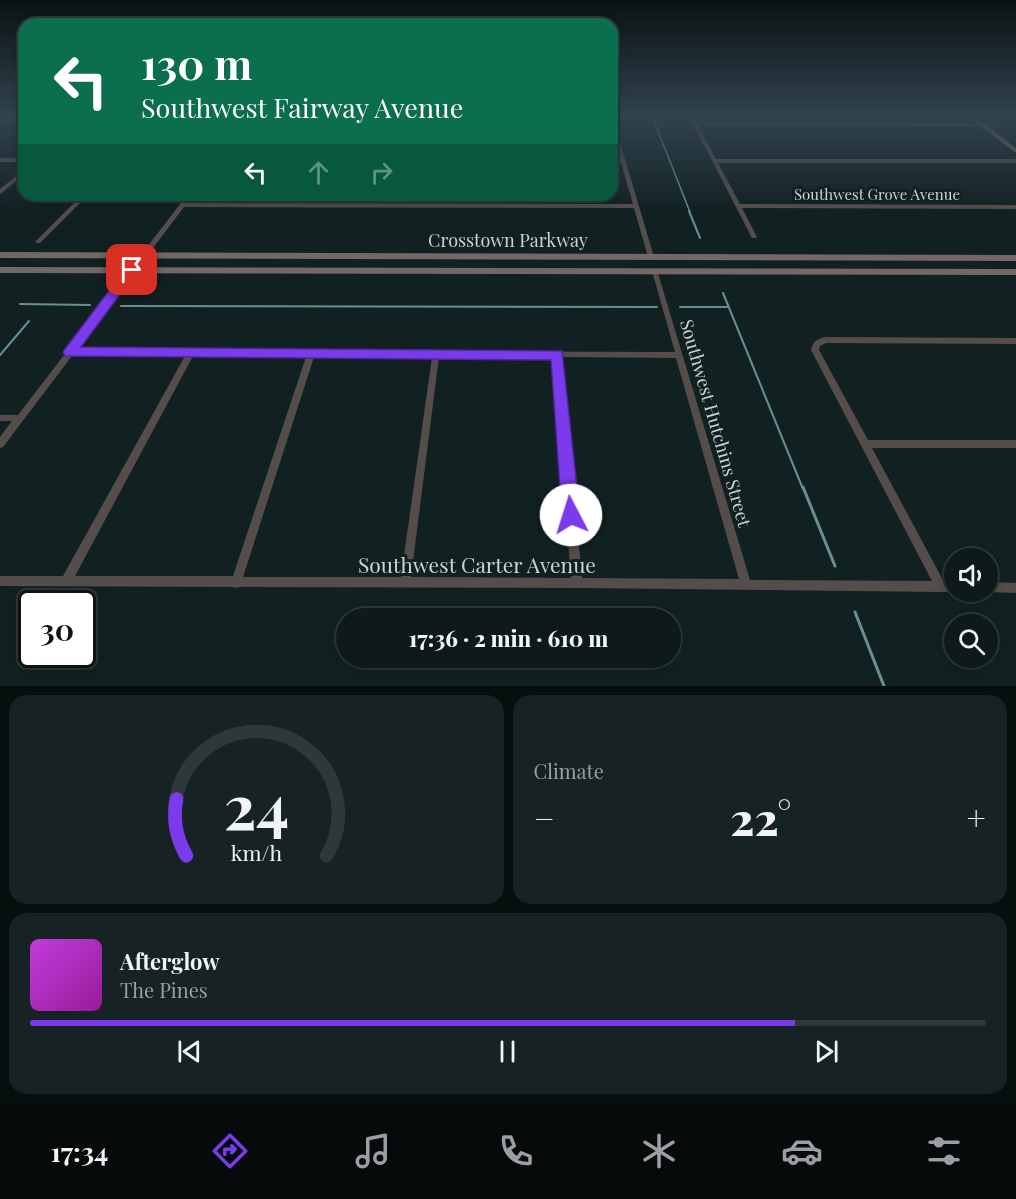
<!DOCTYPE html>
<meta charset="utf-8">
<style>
body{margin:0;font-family:"Playfair Display",serif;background:#162223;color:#f1f3f6;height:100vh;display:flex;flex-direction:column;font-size:22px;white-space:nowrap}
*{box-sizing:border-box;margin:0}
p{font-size:20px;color:#9aa0a2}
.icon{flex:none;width:33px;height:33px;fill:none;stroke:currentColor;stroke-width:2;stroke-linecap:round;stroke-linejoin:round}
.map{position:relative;height:686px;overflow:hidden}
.drawer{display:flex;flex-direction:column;gap:9px;padding:9px;background:#070e0e;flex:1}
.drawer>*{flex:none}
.guide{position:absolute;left:18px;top:18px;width:600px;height:183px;border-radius:18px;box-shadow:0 3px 9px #0003,0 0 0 2px #2d3839;background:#0b6e4f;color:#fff;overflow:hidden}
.buttons{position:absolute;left:944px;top:548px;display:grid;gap:12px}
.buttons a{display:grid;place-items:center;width:54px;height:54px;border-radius:50%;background:#0d191a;box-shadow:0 3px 9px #0003,0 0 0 2px #2d3839;font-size:30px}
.speed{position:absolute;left:18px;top:590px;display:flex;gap:12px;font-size:30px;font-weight:700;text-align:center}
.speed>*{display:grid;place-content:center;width:78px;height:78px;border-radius:50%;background:#0d191a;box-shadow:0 3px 9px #0003,0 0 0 2px #2d3839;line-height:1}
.speed .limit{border:3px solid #111;border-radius:9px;background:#fff;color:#111}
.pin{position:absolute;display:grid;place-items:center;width:51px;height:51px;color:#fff;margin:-26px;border-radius:12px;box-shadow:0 3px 9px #0006}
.me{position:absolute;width:66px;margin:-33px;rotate:355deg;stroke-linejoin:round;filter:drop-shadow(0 0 4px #0008)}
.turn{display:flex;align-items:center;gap:21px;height:126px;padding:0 24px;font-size:27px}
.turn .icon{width:78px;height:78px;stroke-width:2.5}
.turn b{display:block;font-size:42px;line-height:51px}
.lanes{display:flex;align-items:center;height:57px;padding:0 24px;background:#0003;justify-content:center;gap:30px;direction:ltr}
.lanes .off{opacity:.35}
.big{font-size:45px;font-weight:800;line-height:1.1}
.drawer .card{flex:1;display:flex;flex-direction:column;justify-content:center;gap:9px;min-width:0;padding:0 21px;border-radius:18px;background:#162223}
.drawer .dial{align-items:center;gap:0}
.dial svg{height:156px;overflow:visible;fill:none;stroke:#2d3839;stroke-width:7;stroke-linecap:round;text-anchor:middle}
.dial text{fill:#f1f3f6;stroke:none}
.song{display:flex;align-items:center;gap:18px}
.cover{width:72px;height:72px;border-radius:9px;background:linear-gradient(135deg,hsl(290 70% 55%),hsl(300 70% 35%))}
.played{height:6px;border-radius:3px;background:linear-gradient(90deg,#7c3aed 80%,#2d3839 80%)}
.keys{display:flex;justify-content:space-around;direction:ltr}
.heat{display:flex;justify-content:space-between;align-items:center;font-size:33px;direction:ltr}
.drawer .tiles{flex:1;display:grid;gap:9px;grid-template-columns:1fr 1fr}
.card:last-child{grid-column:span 2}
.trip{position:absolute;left:336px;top:608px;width:345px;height:60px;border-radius:30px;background:#0d191a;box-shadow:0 3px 9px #0003,0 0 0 2px #2d3839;font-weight:800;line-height:60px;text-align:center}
.dock{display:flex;height:96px;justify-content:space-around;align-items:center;background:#050a0a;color:#9aa0a2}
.dock .icon{width:42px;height:42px}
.dock .current{color:#7c3aed}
.dock b{font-size:27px;color:#f1f3f6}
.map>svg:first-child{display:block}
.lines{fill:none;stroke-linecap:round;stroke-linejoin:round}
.stream-far2{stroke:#689094;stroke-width:1.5}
.stream-far1{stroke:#689094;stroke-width:2}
.stream{stroke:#689094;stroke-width:3}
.minor{fill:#544d4c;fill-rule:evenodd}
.secondary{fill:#736866;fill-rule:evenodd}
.route{fill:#7c3aed;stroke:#51269a;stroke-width:1.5}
.labels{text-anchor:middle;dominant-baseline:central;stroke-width:6;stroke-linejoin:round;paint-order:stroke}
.far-street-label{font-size:15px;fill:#cad4d5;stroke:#112122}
.street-label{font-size:18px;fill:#cad4d5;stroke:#112122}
.near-street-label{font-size:21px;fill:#cad4d5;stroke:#112122}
</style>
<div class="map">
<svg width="1016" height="686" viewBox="0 0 1016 686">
<rect width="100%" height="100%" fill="#112122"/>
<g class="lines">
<!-- stream-far2 -->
<path class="stream-far2" d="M 652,116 L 690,212"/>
<!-- stream-far1 -->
<g class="stream-far1">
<path d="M 689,211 L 700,238"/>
<path d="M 723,293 L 803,489"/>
<path d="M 20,304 L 90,305"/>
<path d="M 121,306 L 657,307"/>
<path d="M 680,307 L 728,307"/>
<path d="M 0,355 L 29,321"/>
</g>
<!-- stream -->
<g class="stream">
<path d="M 803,487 L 835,566"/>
<path d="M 855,612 L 884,686"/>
</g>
<!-- minor -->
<g class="minor">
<path d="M 689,116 L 693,116 L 697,123 L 995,124 L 995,125 L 993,126 L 698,125 L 716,159 L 1016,159 L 1016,163 L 718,163 L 740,204 L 1016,205 L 1016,209 L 742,208 L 757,237 L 756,238 L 752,238 Z"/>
<path d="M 612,121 L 614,122 L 654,257 L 653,258 L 649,258 L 648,257 L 634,208 L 184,207 L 76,350 L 675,352 L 652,271 L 655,269 L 657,270 L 750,580 L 932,581 L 811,350 C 813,341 816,340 825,337 L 1016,338 L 1016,344 L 826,343 L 820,346 L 819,350 L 868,440 L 1016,440 L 1016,448 L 872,448 L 944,582 L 954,582 L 954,591 L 957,591 L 954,592 L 941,592 L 577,588 L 239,587 L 236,588 L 233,587 L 0,586 L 0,576 L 63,576 L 185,356 L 72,356 L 3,447 L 0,448 L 0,437 L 12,421 L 0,421 L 0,415 L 18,415 L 187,195 L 193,195 L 187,203 L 633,204 L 621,163 L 612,163 L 612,159 L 620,159 L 612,130 ZM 193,356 L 306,357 L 233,576 L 75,576 ZM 314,357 L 432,357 L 401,577 L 243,577 ZM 439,357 L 553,357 L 571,578 L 411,577 ZM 561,357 L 676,358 L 739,579 L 582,578 Z"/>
<rect x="0" y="122" width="24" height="2"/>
<rect x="0" y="158" width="24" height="4"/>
<path d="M 24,170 L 24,175 L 0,194 L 0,189 Z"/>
<path d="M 82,195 L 88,195 L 40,243 L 36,243 L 36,241 Z"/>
<path d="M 987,582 L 1016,583 L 1016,593 L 987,592 L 984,591 L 987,591 Z"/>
</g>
<!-- secondary -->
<g class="secondary">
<path d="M 967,116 L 974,116 L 1016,148 L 1016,153 Z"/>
<path d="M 0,252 L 1016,255 L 1016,261 L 0,258 Z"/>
<path d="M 0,267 L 1016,269 L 1016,275 L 0,273 Z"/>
</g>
</g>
<!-- sky -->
<linearGradient id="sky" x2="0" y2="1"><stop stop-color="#091213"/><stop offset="0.55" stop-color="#32434f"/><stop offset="1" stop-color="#32434f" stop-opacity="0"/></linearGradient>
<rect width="1016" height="212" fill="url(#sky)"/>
<!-- route -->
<path class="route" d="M 132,266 L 138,270 L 81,347 L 562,351 L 580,515 L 577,521 L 571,523 L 565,521 L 562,515 L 551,360 L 65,356 L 63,352 L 65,349 L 127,267 Z"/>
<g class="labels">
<!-- far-street labels -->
<g class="far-street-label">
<text x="877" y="194">Southwest Grove Avenue</text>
</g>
<!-- street labels -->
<g class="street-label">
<text x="508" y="240">Crosstown Parkway</text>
<text transform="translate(716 423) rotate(74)">Southwest Hutchins Street</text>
</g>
<!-- near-street labels -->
<g class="near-street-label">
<text x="477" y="564">Southwest Carter Avenue</text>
</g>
</g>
</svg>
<div class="buttons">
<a><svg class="icon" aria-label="sound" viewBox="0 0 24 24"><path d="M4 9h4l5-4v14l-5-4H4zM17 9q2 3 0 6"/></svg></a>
<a><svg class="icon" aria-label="search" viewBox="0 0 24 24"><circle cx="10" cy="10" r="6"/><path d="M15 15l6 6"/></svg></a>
</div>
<div class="speed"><div class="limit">30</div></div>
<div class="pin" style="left:132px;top:270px;background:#d93025"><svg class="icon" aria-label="arrive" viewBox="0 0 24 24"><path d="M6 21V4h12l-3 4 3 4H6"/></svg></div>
<svg class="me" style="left:571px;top:515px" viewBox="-20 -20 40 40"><circle r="19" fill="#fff"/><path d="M0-13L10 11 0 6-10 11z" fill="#7c3aed"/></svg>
<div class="trip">17:36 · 2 min · 610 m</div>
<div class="guide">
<div class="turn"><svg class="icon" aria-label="left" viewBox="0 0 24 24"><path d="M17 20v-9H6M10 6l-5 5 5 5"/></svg><div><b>130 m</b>Southwest Fairway Avenue</div></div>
<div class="lanes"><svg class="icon" aria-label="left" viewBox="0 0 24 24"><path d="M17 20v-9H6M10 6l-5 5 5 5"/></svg><svg class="icon off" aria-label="ahead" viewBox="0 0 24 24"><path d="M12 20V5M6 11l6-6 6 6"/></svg><svg class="icon off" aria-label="right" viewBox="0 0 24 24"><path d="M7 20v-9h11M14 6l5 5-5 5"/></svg></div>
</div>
</div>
<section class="drawer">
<div class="tiles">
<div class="card dial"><svg viewBox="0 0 100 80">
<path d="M14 69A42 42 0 1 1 86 69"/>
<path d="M14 69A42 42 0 0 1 9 40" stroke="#7c3aed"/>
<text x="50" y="56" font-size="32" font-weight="700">24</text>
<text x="50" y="72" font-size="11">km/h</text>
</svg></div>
<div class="card"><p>Climate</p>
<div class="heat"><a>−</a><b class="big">22°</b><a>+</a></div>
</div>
<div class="card">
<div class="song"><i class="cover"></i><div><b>Afterglow</b><p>The Pines</p></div></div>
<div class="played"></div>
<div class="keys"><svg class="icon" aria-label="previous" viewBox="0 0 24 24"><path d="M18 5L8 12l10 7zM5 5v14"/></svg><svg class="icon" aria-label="pause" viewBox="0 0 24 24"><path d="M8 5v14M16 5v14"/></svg><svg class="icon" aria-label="next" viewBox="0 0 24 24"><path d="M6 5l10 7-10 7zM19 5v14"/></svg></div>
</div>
</div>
</section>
<nav class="dock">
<b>17:34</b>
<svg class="icon current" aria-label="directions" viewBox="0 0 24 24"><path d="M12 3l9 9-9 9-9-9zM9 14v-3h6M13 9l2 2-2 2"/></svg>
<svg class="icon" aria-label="music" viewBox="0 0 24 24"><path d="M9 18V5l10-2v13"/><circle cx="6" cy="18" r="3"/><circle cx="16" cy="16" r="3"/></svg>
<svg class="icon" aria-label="phone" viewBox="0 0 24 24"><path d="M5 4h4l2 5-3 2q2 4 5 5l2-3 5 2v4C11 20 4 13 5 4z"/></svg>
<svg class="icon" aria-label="climate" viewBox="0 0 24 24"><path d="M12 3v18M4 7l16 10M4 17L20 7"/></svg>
<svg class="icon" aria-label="car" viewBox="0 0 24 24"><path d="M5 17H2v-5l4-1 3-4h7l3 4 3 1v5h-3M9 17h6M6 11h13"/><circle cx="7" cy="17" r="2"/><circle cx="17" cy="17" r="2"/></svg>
<svg class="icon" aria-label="filters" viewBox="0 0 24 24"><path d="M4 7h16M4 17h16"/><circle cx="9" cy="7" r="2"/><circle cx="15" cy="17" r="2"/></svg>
</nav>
